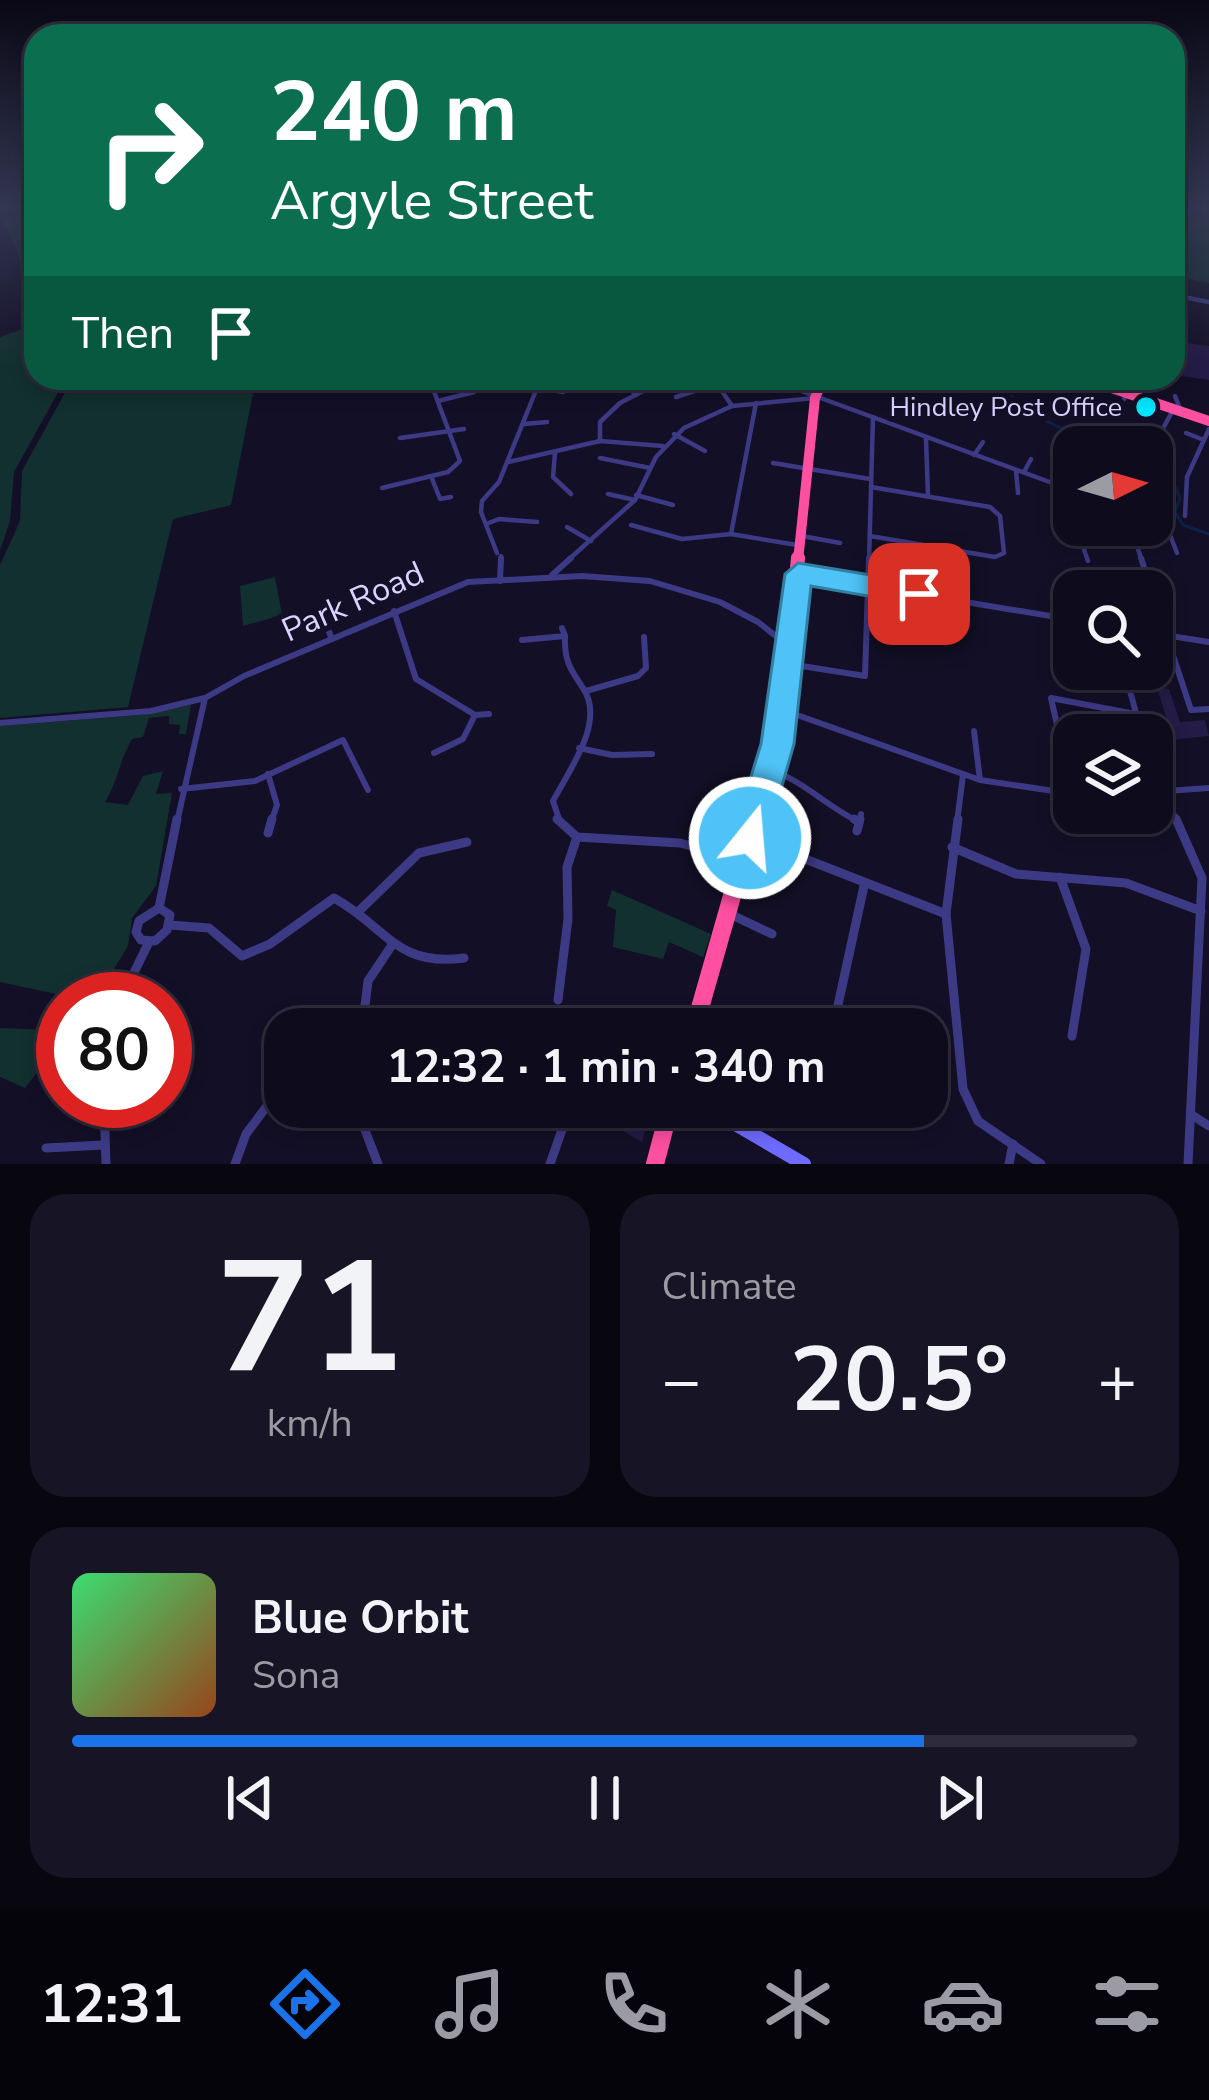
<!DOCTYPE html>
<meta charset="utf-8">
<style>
body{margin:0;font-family:"Nunito Sans",sans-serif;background:#171425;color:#f1f3f6;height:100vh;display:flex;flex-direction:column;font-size:45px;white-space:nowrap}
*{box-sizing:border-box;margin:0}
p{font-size:39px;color:#9b9ba3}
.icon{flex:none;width:66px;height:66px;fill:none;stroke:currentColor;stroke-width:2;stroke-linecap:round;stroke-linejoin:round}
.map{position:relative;height:1164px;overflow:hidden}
.drawer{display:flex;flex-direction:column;gap:30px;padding:30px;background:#08060f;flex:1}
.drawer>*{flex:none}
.top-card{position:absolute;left:24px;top:24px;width:1161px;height:366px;border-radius:36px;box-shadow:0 6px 18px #0003,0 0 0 3px #2e2b3b;background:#0b6e4f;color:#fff;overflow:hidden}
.needle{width:78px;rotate:85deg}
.tools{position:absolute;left:1053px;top:426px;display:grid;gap:24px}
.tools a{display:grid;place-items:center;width:120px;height:120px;border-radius:24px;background:#0e0b1c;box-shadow:0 6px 18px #0003,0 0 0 3px #2e2b3b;font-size:60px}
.speed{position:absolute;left:36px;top:972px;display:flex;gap:24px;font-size:60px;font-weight:700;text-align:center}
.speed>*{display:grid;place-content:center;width:156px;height:156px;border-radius:50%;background:#0e0b1c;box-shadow:0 6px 18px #0003,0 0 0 3px #2e2b3b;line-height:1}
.speed .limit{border:18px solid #d22;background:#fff;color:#111}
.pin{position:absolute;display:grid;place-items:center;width:102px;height:102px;color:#fff;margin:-51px;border-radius:24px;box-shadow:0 6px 18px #0006}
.me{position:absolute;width:132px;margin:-66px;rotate:17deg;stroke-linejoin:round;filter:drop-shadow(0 0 9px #0008)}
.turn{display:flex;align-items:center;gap:42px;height:252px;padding:0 48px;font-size:54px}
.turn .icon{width:156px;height:156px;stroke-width:2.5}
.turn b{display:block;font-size:84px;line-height:102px}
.then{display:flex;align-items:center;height:114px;padding:0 48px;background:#0003;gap:24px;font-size:45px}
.big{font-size:90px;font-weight:700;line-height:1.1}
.drawer .tile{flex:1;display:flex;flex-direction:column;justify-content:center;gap:18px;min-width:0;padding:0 42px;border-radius:36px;background:#171425}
.drawer .dial{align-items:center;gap:0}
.dial b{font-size:156px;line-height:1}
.song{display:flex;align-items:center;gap:36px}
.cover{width:144px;height:144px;border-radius:18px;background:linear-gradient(135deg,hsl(140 70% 55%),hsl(20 70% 35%))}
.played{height:12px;border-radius:6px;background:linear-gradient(90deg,#1a73e8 80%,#2e2b3b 80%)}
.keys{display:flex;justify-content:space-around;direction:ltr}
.heat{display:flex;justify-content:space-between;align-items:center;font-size:66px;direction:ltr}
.drawer .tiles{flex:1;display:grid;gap:30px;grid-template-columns:1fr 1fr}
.tile:last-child{grid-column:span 2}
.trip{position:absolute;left:264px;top:1008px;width:684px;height:120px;border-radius:36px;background:#0e0b1c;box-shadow:0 6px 18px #0003,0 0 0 3px #2e2b3b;font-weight:700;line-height:120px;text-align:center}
.tab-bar{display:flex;height:192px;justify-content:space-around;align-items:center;background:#06040b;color:#9b9ba3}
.tab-bar .icon{width:84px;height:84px}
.tab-bar .current{color:#1a73e8}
.tab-bar b{font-size:54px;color:#f1f3f6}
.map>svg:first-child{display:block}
.green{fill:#12302f}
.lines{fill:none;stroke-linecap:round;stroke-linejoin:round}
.stream{stroke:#0c2248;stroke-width:3}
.building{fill:#241b47}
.street-far2{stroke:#3d3a85;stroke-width:4.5}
.street-far1{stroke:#3d3a85;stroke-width:6}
.street{stroke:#3d3a85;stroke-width:9}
.secondary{stroke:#6f6bff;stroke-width:14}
.highway-far2{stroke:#ff4fa3;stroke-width:10}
.highway-far1{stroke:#ff4fa3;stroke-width:14}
.highway{stroke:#ff4fa3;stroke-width:18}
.route{fill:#4fc3f7;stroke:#337fa1;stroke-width:3}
.poi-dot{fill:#00e5ff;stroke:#130f26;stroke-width:4.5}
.labels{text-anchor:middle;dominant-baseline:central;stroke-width:12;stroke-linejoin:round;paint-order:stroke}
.far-poi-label{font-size:27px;fill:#d9d4ff;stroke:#130f26;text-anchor:end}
.street-label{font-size:33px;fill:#d9d4ff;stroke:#130f26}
</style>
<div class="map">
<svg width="1209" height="1164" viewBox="0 0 1209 1164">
<rect width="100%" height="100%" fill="#130f26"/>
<!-- green -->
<g class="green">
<path d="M 18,210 L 36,210 L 36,301 C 16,290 23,276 19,258 C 17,246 8,232 3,221 Z"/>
<path d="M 1173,210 L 1209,213 L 1209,283 L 1181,277 L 1184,248 L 1173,245 Z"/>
<path d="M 36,324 L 36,378 L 66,378 L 14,472 L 10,521 L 0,550 L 0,337 Z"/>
<path d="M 73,378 L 256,378 L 231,505 L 173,519 L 128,707 L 0,718 L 0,565 L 20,521 L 22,471 Z"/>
<path d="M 275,577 L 282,615 L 243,626 L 240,586 Z"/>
<path d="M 191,705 L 186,734 L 179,734 L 180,725 L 169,724 L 169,716 L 149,718 L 143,737 L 132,739 C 119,761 118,781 105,802 L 128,805 L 143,776 L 163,771 L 156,794 L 172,793 L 156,886 L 132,918 L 128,946 L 111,974 L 80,999 L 0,982 L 0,726 L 141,715 Z"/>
<path d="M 612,890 L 711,934 L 703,957 L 669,942 L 663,959 L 613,947 L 616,910 L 607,906 Z"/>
<path d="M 63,1022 L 63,1038 L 25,1088 L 0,1077 L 0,1028 L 49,1030 Z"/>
</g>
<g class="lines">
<!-- stream -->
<g class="stream">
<path d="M 924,378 L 1011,396 L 1048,422 L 1103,447"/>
<path d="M 1152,470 L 1176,488 L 1180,498 L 1175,512 L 1183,525 L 1209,534"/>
</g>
</g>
<!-- building -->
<g class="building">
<path d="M 1173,341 L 1209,346 L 1209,380 L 1173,375 Z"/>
<path d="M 1157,687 L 1169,689 L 1180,722 L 1205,720 L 1209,736 L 1159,741 L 1148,721 L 1167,720 Z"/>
<path d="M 610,1107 L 650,1109 L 642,1142 L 606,1121 Z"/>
</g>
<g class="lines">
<!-- street-far2 -->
<g class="street-far2">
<path d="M 1173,295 L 1209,302"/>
<path d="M 679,378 L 684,388"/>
<path d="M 713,378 L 732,406"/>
<path d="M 766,378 L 1074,491"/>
<path d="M 599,379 L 623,382 L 636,395"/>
<path d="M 973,385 L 978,378"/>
<path d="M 535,387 L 563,392"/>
<path d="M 1175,396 L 1180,409"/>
<path d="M 676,397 L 716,384"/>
<path d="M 438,401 L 474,392 L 486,378"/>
<path d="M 1114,415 L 1127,394"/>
<path d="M 524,424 L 547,422"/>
<path d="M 1186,433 L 1204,440"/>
<path d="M 674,434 L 705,451"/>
<path d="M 1160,434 L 1173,410"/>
<path d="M 400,438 L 464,429"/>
<path d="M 926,439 L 928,496"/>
<path d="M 600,441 L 600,422 L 620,403 L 645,390 L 646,378"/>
<path d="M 555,453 L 553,477 L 571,494"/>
<path d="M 974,455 L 983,442"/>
<path d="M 600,458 L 650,468"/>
<path d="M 508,462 L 600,441 L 663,446"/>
<path d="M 773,463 L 870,479"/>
<path d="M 1016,470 L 1018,493"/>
<path d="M 1024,472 L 1031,459"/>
<path d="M 431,476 L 440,499 L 451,497"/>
<path d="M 382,488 L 448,472 L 460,461 L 429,378"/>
<path d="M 608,494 L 635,500"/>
<path d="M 636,495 L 673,505"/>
<path d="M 1185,516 L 1187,477 L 1209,429"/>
<path d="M 1152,519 L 1167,527 L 1177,553"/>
<path d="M 486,524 L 499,519 L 537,522"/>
<path d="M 631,525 L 682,539 L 731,534 L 797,545"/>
<path d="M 1130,525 L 1142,561"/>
<path d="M 567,527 L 591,541"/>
<path d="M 731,534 L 756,403"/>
<path d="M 802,536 L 840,543"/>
<path d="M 870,536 L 995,557 L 1004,553 L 1000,516 L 990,507 L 871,487"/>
<path d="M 497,553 L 481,512 L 482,501 L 499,482 L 541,378"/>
<path d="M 501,561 L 501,556"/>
<path d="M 567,561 L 635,500 L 656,457 L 684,428 L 732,406 L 815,398"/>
<path d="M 869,561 L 873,417"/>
<path d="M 1088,561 L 1082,544 L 1085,536 L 1136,543"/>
</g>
<!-- street-far1 -->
<g class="street-far1">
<path d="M 1141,558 L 1191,710 L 1209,709"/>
<path d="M 798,574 L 1074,620"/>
<path d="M 552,575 L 571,558"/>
<path d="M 500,581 L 501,558"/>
<path d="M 320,610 L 332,639"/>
<path d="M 394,611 L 416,679 L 475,715 L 463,739 L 434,753"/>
<path d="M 1152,633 L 1209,642"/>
<path d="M 522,640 L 565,636 L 562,628"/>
<path d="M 789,664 L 865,676 L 869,558"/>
<path d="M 1124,669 L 1142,735"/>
<path d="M 586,691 L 638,676 L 646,668 L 644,637"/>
<path d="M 783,710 L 980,780 L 1074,794"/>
<path d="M 475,715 L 489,714"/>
<path d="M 0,723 L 151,711 L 205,698 L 244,676 L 468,582 L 582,576 L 650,581 L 720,602 L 758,622 L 787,645"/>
<path d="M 974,731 L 980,780"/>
<path d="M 579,748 L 612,755 L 652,754"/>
<path d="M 1152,766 L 1177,822"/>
<path d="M 771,770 C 805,782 826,806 859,822"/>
<path d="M 268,774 L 277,805 L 271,822"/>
<path d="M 181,789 L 255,781 L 343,740 L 368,790"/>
<path d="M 1072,792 L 1051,698 L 1135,714"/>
<path d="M 1152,792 L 1209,788"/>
<path d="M 177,822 L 205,698"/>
<path d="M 560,822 L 553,801 C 569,770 606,722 583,688 C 570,669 564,660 565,636"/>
<path d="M 859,822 L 861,814"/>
<path d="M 957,822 L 963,775"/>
</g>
<!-- street -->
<g class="street">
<path d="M 557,819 L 577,837 L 680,843 L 740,859"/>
<path d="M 854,819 L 859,822"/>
<path d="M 958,819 L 946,914 L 963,1089 L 978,1121 L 1041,1164"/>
<path d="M 1176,819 L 1202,878 L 1188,1164"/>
<path d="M 857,831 L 860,819"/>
<path d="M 268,833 L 272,819"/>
<path d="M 754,839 L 946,914"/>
<path d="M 952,847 L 1016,874 L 1126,883 L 1201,911"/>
<path d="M 1060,877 L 1086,949 L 1072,1036"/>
<path d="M 159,908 L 177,819"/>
<path d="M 159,908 L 170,915 L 167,930 L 155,941 L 141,940 L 136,932 L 139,921 Z"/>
<path d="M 359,911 L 419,853 L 467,842"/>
<path d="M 732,915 L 772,934"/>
<path d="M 170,925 L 209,928 L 242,956 L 270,944 L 334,898 C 387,927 395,967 464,958"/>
<path d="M 121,999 L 149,942"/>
<path d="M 558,1000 L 568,919 L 567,867 L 577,837"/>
<path d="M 364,1014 L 368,981 L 392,945"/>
<path d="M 833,1028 L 864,886"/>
<path d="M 402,1029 L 404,1024"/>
<path d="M 270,1082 L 273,1098"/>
<path d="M 104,1101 L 106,1164"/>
<path d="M 331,1107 L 362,1122 L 378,1164"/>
<path d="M 1192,1115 L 1209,1126"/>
<path d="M 362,1122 L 373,1107"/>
<path d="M 46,1148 L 103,1145"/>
<path d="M 235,1164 L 246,1134 L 273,1098 L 285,1100"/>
<path d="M 550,1164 L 570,1107"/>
<path d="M 1009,1164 L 1013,1144"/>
</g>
<!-- secondary -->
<path class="secondary" d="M 706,1107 L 804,1164"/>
<!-- highway-far2 -->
<g class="highway-far2">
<path d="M 1082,378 L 1209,421"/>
<path d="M 798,561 L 815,398 L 824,378"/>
</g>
<!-- highway-far1 -->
<path class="highway-far1" d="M 753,822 L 781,726 L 798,558"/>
<!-- highway -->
<g class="highway">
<path d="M 694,1029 L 754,819"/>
<path d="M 655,1164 L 670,1107"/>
</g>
</g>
<!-- sky -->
<linearGradient id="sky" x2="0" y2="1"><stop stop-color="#0a0815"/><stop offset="0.56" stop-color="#333752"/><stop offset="1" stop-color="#333752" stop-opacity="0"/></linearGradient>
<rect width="1209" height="372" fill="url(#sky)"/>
<!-- route -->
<path class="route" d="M 798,563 L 919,583 L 933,594 L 919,605 L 811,586 L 794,744 L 767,838 L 762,850 L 750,855 L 737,850 L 732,838 L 761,744 L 785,574 Z"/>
<!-- markers -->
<circle class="poi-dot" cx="1146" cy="407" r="12"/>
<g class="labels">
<!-- far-poi labels -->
<g class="far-poi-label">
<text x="1122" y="407">Hindley Post Office</text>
</g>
<!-- street labels -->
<g class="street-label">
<text transform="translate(353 602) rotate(-24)">Park Road</text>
</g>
</g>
</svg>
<div class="tools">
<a><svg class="needle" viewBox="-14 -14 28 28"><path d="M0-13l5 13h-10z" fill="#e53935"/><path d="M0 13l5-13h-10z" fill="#9b9ba3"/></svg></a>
<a><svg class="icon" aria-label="search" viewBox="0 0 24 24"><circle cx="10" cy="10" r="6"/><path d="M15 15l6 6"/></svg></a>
<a><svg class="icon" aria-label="layers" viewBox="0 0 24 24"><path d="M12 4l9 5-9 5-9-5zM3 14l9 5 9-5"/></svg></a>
</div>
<div class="speed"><div class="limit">80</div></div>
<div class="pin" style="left:919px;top:594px;background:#d93025"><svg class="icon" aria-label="arrive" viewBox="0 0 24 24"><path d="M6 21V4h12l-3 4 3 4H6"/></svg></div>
<svg class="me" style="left:750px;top:838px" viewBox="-20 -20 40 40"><circle r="17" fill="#4fc3f7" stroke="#fff" stroke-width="3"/><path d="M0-11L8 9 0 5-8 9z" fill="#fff"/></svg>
<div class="trip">12:32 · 1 min · 340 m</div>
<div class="top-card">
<div class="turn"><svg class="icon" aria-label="right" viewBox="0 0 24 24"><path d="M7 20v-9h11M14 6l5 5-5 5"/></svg><div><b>240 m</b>Argyle Street</div></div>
<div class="then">Then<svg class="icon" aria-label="arrive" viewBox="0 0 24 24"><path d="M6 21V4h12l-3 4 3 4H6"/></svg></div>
</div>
</div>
<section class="drawer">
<div class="tiles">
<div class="tile dial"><b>71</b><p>km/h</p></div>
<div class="tile"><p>Climate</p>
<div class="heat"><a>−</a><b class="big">20.5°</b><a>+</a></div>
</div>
<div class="tile">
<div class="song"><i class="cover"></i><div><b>Blue Orbit</b><p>Sona</p></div></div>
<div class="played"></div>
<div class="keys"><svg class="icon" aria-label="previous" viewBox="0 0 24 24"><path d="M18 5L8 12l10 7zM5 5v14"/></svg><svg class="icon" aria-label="pause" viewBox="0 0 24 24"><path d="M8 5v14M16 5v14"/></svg><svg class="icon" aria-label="next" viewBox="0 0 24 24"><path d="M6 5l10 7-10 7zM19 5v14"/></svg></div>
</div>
</div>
</section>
<nav class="tab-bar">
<b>12:31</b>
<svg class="icon current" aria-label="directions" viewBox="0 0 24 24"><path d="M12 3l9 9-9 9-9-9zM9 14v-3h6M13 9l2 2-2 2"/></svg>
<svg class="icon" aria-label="music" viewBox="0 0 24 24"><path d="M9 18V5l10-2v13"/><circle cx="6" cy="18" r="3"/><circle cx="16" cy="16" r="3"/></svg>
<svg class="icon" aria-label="phone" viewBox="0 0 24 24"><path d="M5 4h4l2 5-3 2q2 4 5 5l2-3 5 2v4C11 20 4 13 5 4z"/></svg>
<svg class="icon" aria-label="climate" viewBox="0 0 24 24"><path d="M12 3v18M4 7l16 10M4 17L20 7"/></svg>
<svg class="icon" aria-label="car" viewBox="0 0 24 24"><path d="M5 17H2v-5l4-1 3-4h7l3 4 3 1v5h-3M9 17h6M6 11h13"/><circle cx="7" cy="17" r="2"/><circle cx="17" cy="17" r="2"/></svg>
<svg class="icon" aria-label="filters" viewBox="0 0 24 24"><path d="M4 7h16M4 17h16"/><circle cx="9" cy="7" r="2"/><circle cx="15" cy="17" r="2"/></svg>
</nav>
